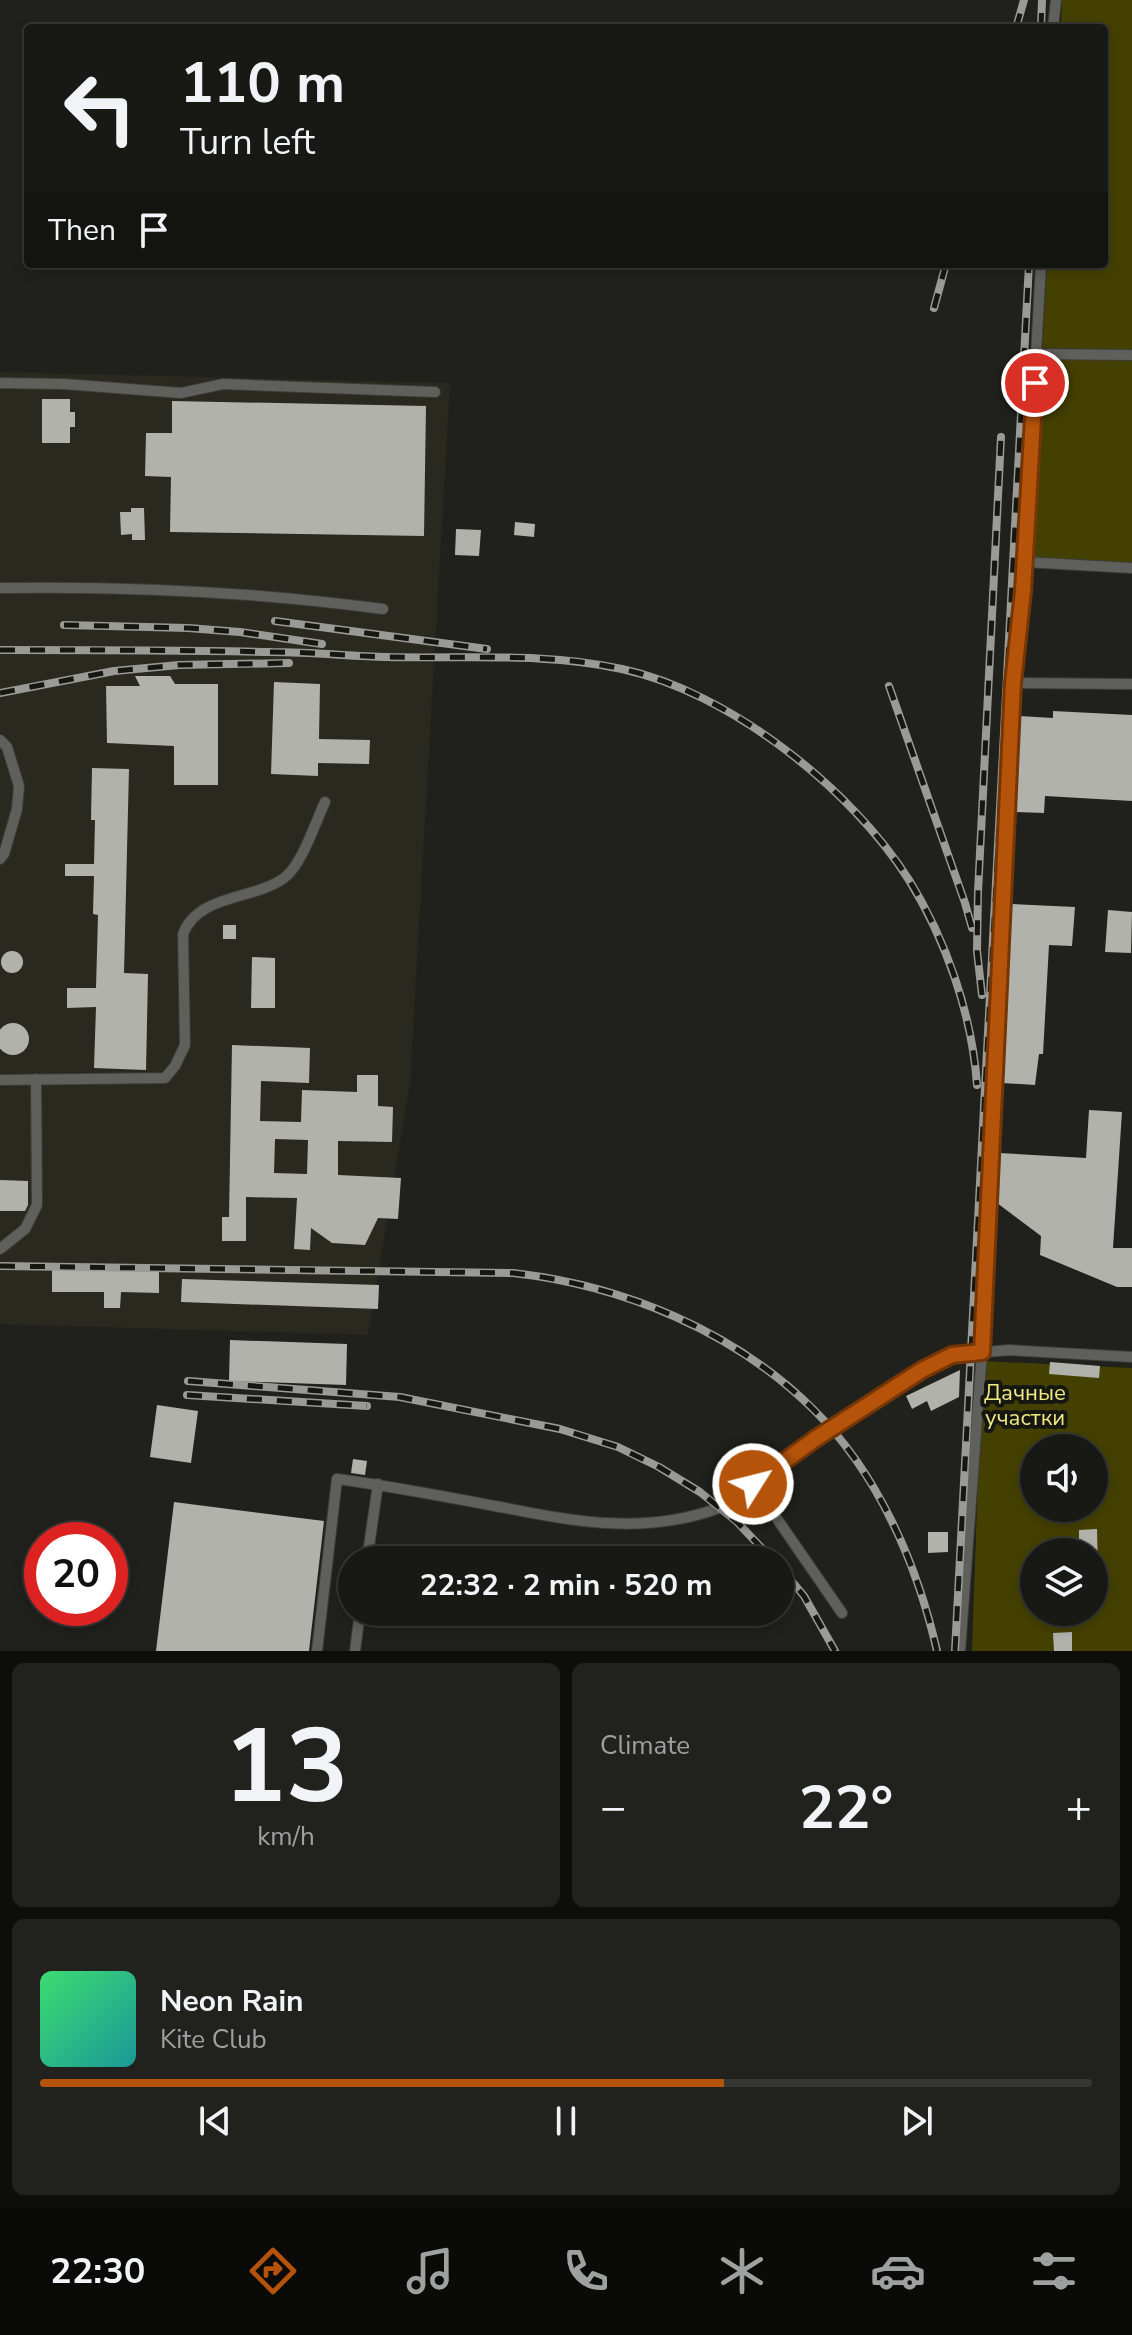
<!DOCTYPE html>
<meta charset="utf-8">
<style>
body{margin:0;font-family:"Nunito Sans",sans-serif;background:#21211e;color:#f1f3f6;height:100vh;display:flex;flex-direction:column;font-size:30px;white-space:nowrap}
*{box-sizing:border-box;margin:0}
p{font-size:26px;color:#9fa0a0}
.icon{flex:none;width:44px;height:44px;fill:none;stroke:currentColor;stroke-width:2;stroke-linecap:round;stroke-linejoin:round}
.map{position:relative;height:1651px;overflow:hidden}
.sheet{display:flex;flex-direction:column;gap:12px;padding:12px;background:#0d0d0c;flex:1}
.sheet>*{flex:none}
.guide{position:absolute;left:24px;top:24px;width:1084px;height:244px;border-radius:8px;box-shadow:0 4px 12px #0003,0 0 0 2px #363734;background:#181815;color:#f1f3f6;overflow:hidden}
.controls{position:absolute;left:1020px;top:1434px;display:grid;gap:16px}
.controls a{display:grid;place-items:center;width:88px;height:88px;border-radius:50%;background:#181815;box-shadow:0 4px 12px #0003,0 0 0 2px #363734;font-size:40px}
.speed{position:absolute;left:24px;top:1522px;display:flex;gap:16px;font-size:40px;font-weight:700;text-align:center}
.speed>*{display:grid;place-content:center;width:104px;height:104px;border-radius:50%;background:#181815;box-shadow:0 4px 12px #0003,0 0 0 2px #363734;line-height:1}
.speed .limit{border:12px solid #d22;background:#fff;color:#111}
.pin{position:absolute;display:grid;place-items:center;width:68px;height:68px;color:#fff;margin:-34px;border:4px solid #fff;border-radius:50%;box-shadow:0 2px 8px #0007}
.me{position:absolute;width:88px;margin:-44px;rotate:54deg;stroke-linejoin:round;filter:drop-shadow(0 0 6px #0008)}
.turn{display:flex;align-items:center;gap:28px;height:168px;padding:0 24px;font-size:36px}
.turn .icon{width:104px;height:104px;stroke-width:2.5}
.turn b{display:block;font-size:56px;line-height:68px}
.then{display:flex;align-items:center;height:76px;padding:0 24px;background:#0003;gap:16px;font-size:30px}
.big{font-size:60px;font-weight:700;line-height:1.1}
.sheet .card{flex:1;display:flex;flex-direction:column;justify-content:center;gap:12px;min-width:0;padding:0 28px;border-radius:12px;background:#21211e}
.sheet .dial{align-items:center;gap:0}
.dial b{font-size:104px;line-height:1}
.song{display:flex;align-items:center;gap:24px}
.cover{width:96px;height:96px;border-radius:12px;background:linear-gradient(135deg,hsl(140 70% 55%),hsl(180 70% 35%))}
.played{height:8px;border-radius:4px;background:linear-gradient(90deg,#b45309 65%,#363734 65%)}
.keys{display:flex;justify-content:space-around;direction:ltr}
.heat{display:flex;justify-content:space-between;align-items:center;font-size:44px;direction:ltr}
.sheet .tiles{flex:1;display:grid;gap:12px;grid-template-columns:1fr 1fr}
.card:last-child{grid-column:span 2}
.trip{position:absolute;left:338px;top:1546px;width:456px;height:80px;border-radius:40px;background:#181815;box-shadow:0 4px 12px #0003,0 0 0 2px #363734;font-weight:700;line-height:80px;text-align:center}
.dock{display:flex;height:128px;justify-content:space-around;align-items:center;background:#0a0a08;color:#9fa0a0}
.dock .icon{width:56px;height:56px}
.dock .current{color:#b45309}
.dock b{font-size:36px;color:#f1f3f6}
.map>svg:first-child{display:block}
.built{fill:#2a291f}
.garden{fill:#444002;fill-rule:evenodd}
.building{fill:#b2b2ac;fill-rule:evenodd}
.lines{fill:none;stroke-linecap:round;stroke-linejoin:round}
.lane-casing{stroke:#3d3d39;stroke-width:12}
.lane{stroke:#5f5f5c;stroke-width:10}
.rail-casing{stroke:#9a9a97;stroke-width:8}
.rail{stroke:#171712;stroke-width:5;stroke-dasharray:15;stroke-linecap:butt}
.route-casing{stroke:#753606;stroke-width:20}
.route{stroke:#b45309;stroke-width:14}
.labels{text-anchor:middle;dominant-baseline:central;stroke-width:8;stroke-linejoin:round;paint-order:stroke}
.park-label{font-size:22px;fill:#f0e881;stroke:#171712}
</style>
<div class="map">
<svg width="1132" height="1651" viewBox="0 0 1132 1651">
<rect width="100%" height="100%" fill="#20201c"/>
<!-- built -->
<path class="built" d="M 0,372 L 450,383 L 410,1082 L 368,1335 L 0,1324 Z"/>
<!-- garden -->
<g class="garden">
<path d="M 1062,0 L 1132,0 L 1132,565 L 1031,558 L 1047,264 L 1104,264 L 1104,28 L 1061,28 Z"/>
<path d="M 982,1361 L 1132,1368 L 1132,1651 L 972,1651 ZM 1034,1448 L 1094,1448 L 1094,1508 L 1034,1508 ZM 1034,1552 L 1094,1552 L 1094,1612 L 1034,1612 Z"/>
</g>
<!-- building -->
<g class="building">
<path d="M 42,399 L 70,399 L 70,412 L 75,412 L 75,427 L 70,427 L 70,443 L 42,443 Z"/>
<path d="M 172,401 L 426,406 L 424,536 L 170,532 L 171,477 L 145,476 L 146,433 L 172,433 Z"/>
<path d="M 131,508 L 144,508 L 145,540 L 132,540 L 132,534 L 121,535 L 120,512 L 131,512 Z"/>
<path d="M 515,522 L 535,524 L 534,537 L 514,535 Z"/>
<path d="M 456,529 L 481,530 L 479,556 L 455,555 Z"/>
<path d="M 135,676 L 170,676 L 175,684 L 218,684 L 218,785 L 174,785 L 174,746 L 107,743 L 106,686 L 140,686 Z"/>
<path d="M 274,682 L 320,684 L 319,739 L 370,740 L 369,764 L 318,763 L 318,776 L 271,774 Z"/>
<path d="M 1053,711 L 1132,715 L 1132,801 L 1045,796 L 1044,813 L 1016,812 L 1019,716 L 1053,718 Z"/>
<path d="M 92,768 L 129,769 L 124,973 L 148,974 L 146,1070 L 94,1068 L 96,1007 L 67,1008 L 67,988 L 96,988 L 98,915 L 93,914 L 94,876 L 65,876 L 65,864 L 94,864 L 95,820 L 91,820 Z"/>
<path d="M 1012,904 L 1075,907 L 1072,946 L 1049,945 L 1043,1054 L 1039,1054 L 1035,1085 L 1002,1083 Z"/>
<path d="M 1108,910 L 1132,912 L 1131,953 L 1105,952 Z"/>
<rect x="223" y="925" width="13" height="14"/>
<circle cx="12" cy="962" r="11"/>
<path d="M 252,957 L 275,958 L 275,1008 L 251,1008 Z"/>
<circle cx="13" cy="1039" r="16"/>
<path d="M 232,1045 L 310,1048 L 309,1083 L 261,1081 L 260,1121 L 301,1122 L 302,1090 L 357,1092 L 357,1075 L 378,1075 L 378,1106 L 393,1107 L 392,1142 L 338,1141 L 338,1175 L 401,1178 L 398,1219 L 378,1218 L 365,1245 L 332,1243 L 311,1228 L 310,1250 L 294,1249 L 297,1198 L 246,1197 L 246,1241 L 222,1241 L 222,1217 L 229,1217 ZM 275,1139 L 308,1140 L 307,1174 L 274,1173 Z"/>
<path d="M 1089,1110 L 1122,1112 L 1113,1248 L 1132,1248 L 1132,1287 L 1117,1287 L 1040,1255 L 1041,1236 L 997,1203 L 999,1153 L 1086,1158 Z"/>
<path d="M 0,1180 L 28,1181 L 28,1205 L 25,1211 L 0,1211 Z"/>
<path d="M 52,1268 L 159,1269 L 159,1293 L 121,1292 L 120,1308 L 104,1308 L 104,1292 L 52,1292 Z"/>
<path d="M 182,1279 L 379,1285 L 378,1309 L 181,1302 Z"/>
<path d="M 230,1340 L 347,1344 L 346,1385 L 229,1381 Z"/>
<path d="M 1050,1362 L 1100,1366 L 1099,1378 L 1049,1374 Z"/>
<path d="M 960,1370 L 959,1397 L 931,1411 L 927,1401 L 912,1409 L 906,1396 Z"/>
<path d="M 157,1405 L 198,1411 L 191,1463 L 150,1457 Z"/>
<path d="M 353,1459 L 367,1461 L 365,1475 L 351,1473 Z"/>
<path d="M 174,1502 L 324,1521 L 309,1651 L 156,1651 Z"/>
<path d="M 1097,1529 L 1098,1573 L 1094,1573 L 1094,1552 L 1086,1552 L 1086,1543 L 1079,1543 L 1079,1530 Z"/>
<path d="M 928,1532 L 948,1532 L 948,1552 L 928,1553 Z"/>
<path d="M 1072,1632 L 1072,1651 L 1054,1651 L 1053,1633 Z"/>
</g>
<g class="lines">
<defs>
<g id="lane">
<path d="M 1053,28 L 1056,0"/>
<path d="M 1036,354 L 1132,355"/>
<path d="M 0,383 L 64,384 L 181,393 L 223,384 L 435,392"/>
<path d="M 1025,562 L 1132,568"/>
<path d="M 0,588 C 128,586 256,592 383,609"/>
<path d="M 1013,683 L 1132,684"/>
<path d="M 0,740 L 7,747 L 19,786 L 17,809 L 4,854 L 0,859"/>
<path d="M 0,1080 L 165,1078 L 175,1066 L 185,1045 L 183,934 C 198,894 254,900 284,878 C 302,865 315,823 325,802"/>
<path d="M 0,1249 L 25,1229 L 37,1205 L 36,1079"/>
<path d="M 753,1484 L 842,1613"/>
<path d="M 367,1560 L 378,1484"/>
<path d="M 317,1651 L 337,1479 C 390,1486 442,1496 495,1506 C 573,1521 642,1536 719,1508 L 900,1382 L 952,1355 L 1009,1350 L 1132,1357"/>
<path d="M 355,1651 L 360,1612"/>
<path d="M 960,1651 L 982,1352 L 1013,683 L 1023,591 L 1041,264"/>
</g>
</defs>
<!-- lane casing -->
<use href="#lane" class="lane-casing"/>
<!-- lane -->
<use href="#lane" class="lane"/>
<defs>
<g id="rail">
<path d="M 1016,28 L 1024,0"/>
<path d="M 1041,28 L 1042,0"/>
<path d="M 934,308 L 946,264"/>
<path d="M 275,621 L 487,649"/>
<path d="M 64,625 L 188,628 L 240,632 L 322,644"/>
<path d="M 0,650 C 91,650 182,650 272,652 C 311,652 349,656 387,657 C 465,659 546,652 622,669 C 729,692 851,788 909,880 C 946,940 972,1014 977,1085"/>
<path d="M 889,686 L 965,903 L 972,928"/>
<path d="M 0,693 L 114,671 L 179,665 L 289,663"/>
<path d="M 982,995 L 977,951 L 978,892 L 1001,437"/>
<path d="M 0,1266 L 513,1273 C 622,1285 734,1331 813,1409 C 878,1473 917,1564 937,1651"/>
<path d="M 188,1381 L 400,1397 L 560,1429 L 618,1447 L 659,1467 L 700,1492 L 737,1522 L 773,1560"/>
<path d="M 187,1395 L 367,1406"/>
<path d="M 780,1567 L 804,1596 L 835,1651"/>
<path d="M 955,1651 L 1029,264"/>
</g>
</defs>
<!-- rail casing -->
<use href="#rail" class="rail-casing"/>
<!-- rail -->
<use href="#rail" class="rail"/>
</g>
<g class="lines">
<defs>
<path id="route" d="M 753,1484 L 815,1439 L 922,1370 L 952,1355 L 982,1352 L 1013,683 L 1023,591 L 1035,383"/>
</defs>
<!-- route casing -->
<use href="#route" class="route-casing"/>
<!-- route -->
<use href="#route" class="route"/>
</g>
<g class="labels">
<!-- park labels -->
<g class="park-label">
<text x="1025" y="1393">Дачные<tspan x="1025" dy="25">участки</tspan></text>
</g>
</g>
</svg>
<div class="controls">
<a><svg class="icon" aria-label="sound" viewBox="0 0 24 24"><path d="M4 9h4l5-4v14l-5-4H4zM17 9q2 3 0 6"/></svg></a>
<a><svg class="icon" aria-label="layers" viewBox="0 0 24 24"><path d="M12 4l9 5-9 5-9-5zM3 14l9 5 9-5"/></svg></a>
</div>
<div class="speed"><div class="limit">20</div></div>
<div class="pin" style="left:1035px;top:383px;background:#d93025"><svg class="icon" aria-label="arrive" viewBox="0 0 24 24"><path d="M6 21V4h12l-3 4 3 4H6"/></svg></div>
<svg class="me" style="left:753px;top:1484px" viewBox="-20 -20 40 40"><circle r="17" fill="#b45309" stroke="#fff" stroke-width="3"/><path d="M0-11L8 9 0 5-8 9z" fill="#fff"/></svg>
<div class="trip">22:32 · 2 min · 520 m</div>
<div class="guide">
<div class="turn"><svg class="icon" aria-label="left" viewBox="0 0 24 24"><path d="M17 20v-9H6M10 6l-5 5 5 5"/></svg><div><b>110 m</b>Turn left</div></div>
<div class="then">Then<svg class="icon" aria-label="arrive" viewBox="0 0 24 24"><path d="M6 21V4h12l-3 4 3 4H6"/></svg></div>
</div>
</div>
<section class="sheet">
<div class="tiles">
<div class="card dial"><b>13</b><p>km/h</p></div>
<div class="card"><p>Climate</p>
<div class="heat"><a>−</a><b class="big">22°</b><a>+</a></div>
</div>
<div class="card">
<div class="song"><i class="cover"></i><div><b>Neon Rain</b><p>Kite Club</p></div></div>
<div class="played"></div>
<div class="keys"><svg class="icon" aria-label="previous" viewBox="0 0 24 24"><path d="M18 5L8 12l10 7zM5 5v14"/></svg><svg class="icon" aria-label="pause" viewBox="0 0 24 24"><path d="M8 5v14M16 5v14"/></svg><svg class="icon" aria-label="next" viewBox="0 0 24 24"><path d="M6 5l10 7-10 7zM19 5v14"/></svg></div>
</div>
</div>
</section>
<nav class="dock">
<b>22:30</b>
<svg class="icon current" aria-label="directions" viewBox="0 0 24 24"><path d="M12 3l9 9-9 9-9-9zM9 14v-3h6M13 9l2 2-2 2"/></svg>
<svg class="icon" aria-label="music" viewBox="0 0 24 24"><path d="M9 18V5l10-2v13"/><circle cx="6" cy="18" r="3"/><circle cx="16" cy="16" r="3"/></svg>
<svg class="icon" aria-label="phone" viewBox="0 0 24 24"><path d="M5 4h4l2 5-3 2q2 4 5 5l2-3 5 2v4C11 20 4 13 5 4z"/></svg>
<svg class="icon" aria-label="climate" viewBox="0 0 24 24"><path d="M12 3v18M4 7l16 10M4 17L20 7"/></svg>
<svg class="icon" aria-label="car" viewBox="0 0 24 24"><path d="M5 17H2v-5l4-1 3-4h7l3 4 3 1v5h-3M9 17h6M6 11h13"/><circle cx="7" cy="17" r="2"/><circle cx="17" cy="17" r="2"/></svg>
<svg class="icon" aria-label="filters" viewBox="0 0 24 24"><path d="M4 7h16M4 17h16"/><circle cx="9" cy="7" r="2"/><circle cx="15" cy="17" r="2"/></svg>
</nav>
